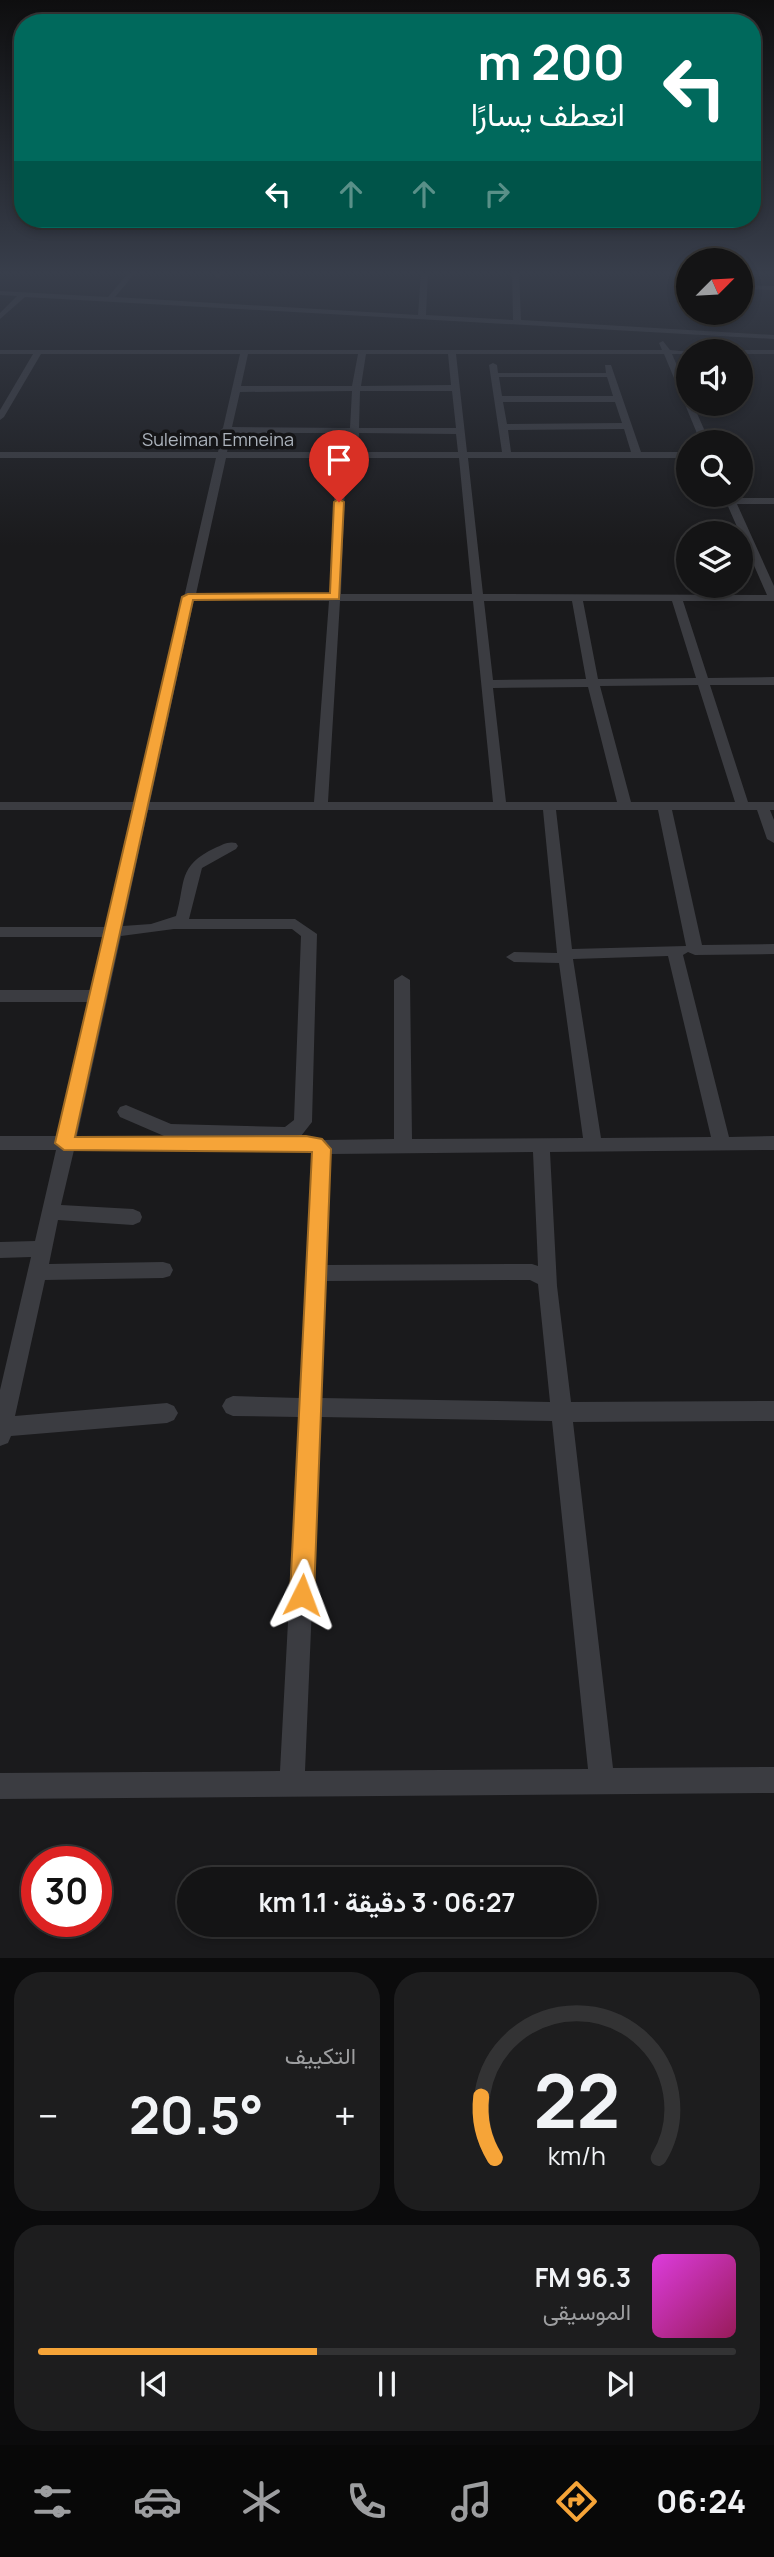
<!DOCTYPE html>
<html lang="ar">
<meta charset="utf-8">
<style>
body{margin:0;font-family:Manrope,Vazirmatn,sans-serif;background:#1d1d1e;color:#f1f3f6;direction:rtl;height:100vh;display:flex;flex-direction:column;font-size:26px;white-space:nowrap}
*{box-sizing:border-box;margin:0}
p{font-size:23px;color:#9d9ea0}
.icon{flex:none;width:38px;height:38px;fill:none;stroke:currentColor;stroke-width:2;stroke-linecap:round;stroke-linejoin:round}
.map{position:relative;height:1958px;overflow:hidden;direction:ltr}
.sheet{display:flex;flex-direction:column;gap:14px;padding:14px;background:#0b0b0c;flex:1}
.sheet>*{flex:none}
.guide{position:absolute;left:14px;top:14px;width:747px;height:214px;border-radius:28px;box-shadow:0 4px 10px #0003,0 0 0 2px #333334;direction:rtl;background:#00695c;color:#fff;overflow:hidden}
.needle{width:46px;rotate:66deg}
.fabs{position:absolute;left:676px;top:248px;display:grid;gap:14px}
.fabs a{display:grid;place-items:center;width:77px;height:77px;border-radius:50%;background:#141415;box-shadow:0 4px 10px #0003,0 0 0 2px #333334;font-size:35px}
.speed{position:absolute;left:21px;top:1846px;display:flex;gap:14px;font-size:35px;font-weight:700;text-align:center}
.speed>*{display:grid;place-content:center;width:91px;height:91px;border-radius:50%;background:#141415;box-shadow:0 4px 10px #0003,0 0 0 2px #333334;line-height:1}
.speed .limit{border:10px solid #d22;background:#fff;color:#111}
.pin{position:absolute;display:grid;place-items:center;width:60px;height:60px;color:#fff;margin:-72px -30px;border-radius:50% 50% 50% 0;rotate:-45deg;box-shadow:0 0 7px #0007}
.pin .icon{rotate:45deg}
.me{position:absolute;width:77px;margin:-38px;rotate:3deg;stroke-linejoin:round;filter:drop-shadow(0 0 5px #0008)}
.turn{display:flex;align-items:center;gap:24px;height:147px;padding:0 21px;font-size:32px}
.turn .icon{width:91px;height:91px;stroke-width:2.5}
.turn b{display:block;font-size:49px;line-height:60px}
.lanes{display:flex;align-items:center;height:66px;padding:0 21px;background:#0003;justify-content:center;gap:35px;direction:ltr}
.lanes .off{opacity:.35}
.big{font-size:52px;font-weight:700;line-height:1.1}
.sheet .card{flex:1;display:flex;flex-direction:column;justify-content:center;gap:10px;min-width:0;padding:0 24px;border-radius:28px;background:#1d1d1e}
.sheet .dial{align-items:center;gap:0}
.dial svg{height:182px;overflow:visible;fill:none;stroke:#333334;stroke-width:7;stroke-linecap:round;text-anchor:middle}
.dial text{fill:#f1f3f6;stroke:none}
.song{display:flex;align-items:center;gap:21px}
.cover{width:84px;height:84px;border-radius:10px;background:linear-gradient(135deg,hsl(300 70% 55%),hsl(330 70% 35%))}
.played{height:7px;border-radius:4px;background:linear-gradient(90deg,#f6a438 40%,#333334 40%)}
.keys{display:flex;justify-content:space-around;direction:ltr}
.heat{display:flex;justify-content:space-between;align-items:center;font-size:38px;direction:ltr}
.sheet .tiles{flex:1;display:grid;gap:14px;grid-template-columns:1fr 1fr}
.card:last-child{grid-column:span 2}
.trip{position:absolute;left:177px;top:1867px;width:420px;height:70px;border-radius:35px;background:#141415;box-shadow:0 4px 10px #0003,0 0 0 2px #333334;font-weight:700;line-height:70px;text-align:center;direction:rtl}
.tab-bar{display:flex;height:112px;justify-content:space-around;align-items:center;background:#080808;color:#9d9ea0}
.tab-bar .icon{width:49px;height:49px}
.tab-bar .on{color:#f6a438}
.tab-bar b{font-size:32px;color:#f1f3f6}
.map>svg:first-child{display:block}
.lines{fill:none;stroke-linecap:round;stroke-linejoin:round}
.minor{fill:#3b3c41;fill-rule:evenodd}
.route{fill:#f6a438;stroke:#a06b24;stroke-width:2}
.labels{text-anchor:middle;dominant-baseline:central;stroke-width:7;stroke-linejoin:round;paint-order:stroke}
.far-street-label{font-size:18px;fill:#acb3bc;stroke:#151517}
</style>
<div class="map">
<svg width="774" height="1959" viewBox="0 0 774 1959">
<rect width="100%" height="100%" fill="#1a1a1c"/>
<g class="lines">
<!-- minor -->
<g class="minor">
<path d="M 129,272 L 136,272 L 115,297 L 418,315 L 421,272 L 428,272 L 426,315 L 513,320 L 512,272 L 519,272 L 521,320 L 774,335 L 774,339 L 25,297 L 0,319 L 0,313 L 17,296 L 0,295 L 0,291 L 108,297 Z"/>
<path d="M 217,272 L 224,272 L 219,278 L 215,276 Z"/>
<path d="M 740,285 L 774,286 L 774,290 L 740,289 Z"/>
<path d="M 663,341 L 670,350 L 692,352 L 688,352 L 688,354 L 672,354 L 688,391 L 688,404 L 693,404 L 710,443 L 701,443 L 664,354 L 456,354 L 467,452 L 502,452 L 489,365 L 493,363 L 497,365 L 498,373 L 606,373 L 605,365 L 611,365 L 641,452 L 688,452 L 688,458 L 468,458 L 483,594 L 767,595 L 723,495 L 733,495 L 734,498 L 774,498 L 774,504 L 737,504 L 774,586 L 774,601 L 683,601 L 708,678 L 774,677 L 774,685 L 710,685 L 748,802 L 774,802 L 774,810 L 770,810 L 774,820 L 774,843 L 767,839 L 757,810 L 672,810 L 702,945 L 774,944 L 774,954 L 695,955 L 688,952 L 683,955 L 729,1137 L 774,1136 L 774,1150 L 550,1152 L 557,1286 L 571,1402 L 774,1401 L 774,1421 L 573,1422 L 613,1768 L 774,1767 L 774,1793 L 0,1799 L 0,1773 L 280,1771 L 299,1417 L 233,1416 L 226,1413 L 222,1406 L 226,1399 L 233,1396 L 300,1398 L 313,1152 L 74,1150 L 61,1205 L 133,1209 L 140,1212 L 142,1217 L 140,1222 L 133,1225 L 58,1220 L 49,1264 L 163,1262 L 170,1264 L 173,1270 L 170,1276 L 163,1278 L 45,1280 L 15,1416 L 167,1403 L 174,1406 L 178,1413 L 174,1420 L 167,1423 L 11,1436 L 8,1443 L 0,1446 L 0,1390 L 31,1257 L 0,1258 L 0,1242 L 35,1241 L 56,1150 L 0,1150 L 0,1136 L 59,1136 L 90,1002 L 0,1002 L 0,990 L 93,990 L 105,937 L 0,937 L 0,927 L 108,927 L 135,810 L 0,810 L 0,802 L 137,802 L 216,458 L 0,458 L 0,452 L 218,452 L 222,432 L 221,430 L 223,428 L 240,354 L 41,354 L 4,417 L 0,420 L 0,410 L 33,354 L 0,354 L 0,350 L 662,350 L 659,343 ZM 248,354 L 358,354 L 352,386 L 241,386 ZM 366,354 L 448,354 L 451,385 L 361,386 ZM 499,377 L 607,377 L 613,396 L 502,396 ZM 352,391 L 350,428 L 232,427 L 240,392 ZM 360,391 L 452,391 L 456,428 L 359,428 ZM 503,402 L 615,402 L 622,423 L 507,424 ZM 624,429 L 631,452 L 511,452 L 508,430 ZM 231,433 L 350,433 L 349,452 L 227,452 ZM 359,433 L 456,434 L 458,452 L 358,452 ZM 226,458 L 336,458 L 330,594 L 196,594 ZM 346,458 L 459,458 L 472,594 L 341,594 ZM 194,600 L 329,601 L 314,802 L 150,802 ZM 340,601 L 473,601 L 493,802 L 328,802 ZM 484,601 L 572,601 L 586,679 L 493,680 ZM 583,601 L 672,601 L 696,678 L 598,679 ZM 698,685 L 735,802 L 631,802 L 600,686 ZM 588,687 L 617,802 L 506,802 L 493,688 ZM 148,810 L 543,810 L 557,953 L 514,952 L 506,957 L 514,962 L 559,963 L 583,1138 L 412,1139 L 410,980 L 402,975 L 394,980 L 394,1139 L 323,1140 L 301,1136 L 312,1122 L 317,934 L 295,919 L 189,919 L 202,868 L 236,849 L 238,846 L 236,843 C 228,841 222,845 215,848 C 177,866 186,882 176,916 L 151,924 L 123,926 ZM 556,810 L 658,810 L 686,946 L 572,949 ZM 174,929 L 292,929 L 301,936 L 294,1120 L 285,1127 L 171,1124 L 126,1105 L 120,1107 L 117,1112 L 120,1117 L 164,1136 L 77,1136 L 121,936 ZM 668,956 L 711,1137 L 601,1138 L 573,959 ZM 533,1152 L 538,1266 L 532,1264 L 326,1265 L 331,1154 ZM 530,1280 L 538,1284 L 550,1402 L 321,1398 L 325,1281 ZM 320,1417 L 552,1421 L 588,1769 L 305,1771 Z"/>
<path d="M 740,350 L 774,350 L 774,354 L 740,354 L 740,352 L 736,352 Z"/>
</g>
</g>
<!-- sky -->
<linearGradient id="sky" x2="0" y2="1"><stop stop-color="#0e0e0f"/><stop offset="0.5" stop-color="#383e4b"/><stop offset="1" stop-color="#383e4b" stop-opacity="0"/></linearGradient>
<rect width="774" height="546" fill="url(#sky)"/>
<!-- route -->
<path class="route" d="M 339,499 L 344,502 L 339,599 L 193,600 L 75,1137 L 306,1136 L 322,1139 L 331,1149 L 314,1595 L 310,1604 L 302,1607 L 293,1604 L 290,1595 L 312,1152 L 64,1150 L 55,1143 L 182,597 L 188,594 L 330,593 L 334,502 Z"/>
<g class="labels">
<!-- far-street labels -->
<g class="far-street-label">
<text x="218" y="439">Suleiman Emneina</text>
</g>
</g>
</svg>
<div class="fabs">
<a><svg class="needle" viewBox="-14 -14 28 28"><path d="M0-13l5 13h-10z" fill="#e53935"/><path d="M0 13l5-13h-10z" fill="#9d9ea0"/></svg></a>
<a><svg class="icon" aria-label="sound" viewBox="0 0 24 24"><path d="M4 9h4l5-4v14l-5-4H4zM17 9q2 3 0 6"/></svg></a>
<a><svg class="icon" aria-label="search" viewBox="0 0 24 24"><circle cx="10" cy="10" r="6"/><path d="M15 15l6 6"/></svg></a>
<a><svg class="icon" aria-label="layers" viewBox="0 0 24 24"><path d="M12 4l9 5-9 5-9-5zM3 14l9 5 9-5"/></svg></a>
</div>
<div class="speed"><div class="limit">30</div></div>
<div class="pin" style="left:339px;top:502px;background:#d93025"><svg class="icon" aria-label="arrive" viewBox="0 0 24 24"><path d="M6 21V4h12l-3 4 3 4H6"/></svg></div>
<svg class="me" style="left:302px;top:1595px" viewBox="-20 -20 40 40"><path d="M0-17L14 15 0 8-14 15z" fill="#f6a438" stroke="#fff" stroke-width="4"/></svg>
<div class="trip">06:27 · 3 دقيقة · 1.1 km</div>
<div class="guide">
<div class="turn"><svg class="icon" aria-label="left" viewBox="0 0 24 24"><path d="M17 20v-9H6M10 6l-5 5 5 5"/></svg><div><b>200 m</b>انعطف يسارًا</div></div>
<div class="lanes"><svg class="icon" aria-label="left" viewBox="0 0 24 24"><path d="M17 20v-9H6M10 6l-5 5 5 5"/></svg><svg class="icon off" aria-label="ahead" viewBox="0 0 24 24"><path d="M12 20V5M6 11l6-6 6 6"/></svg><svg class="icon off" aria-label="ahead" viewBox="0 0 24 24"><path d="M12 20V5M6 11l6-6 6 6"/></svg><svg class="icon off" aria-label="right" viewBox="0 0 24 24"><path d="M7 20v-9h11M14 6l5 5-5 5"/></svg></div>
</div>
</div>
<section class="sheet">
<div class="tiles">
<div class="card dial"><svg viewBox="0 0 100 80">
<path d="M14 69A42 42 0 1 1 86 69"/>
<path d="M14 69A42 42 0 0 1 8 42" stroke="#f6a438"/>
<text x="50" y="56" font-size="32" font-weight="700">22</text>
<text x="50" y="72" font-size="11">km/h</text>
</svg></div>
<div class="card"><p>التكييف</p>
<div class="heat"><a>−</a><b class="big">20.5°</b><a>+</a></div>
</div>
<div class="card">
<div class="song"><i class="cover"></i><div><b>96.3 FM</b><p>الموسيقى</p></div></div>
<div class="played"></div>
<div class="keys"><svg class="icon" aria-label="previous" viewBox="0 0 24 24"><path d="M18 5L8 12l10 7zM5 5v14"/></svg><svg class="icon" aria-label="pause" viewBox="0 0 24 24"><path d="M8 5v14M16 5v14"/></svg><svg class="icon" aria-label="next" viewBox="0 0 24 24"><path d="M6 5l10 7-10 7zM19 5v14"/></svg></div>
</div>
</div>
</section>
<nav class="tab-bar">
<b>06:24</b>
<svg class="icon on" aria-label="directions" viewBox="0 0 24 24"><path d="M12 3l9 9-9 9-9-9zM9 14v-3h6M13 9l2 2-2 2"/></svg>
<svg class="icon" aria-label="music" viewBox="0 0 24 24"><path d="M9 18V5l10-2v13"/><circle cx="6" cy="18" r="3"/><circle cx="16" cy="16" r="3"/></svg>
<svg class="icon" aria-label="phone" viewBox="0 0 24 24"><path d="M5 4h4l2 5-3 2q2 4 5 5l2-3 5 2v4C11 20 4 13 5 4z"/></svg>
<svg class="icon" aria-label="climate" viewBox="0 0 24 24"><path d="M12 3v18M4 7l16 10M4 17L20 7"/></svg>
<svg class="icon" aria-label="car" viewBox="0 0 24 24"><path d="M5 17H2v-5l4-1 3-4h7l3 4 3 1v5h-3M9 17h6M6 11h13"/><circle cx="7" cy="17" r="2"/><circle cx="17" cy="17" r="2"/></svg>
<svg class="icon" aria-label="filters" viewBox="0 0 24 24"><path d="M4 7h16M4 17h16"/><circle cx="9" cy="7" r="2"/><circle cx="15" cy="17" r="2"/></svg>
</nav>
